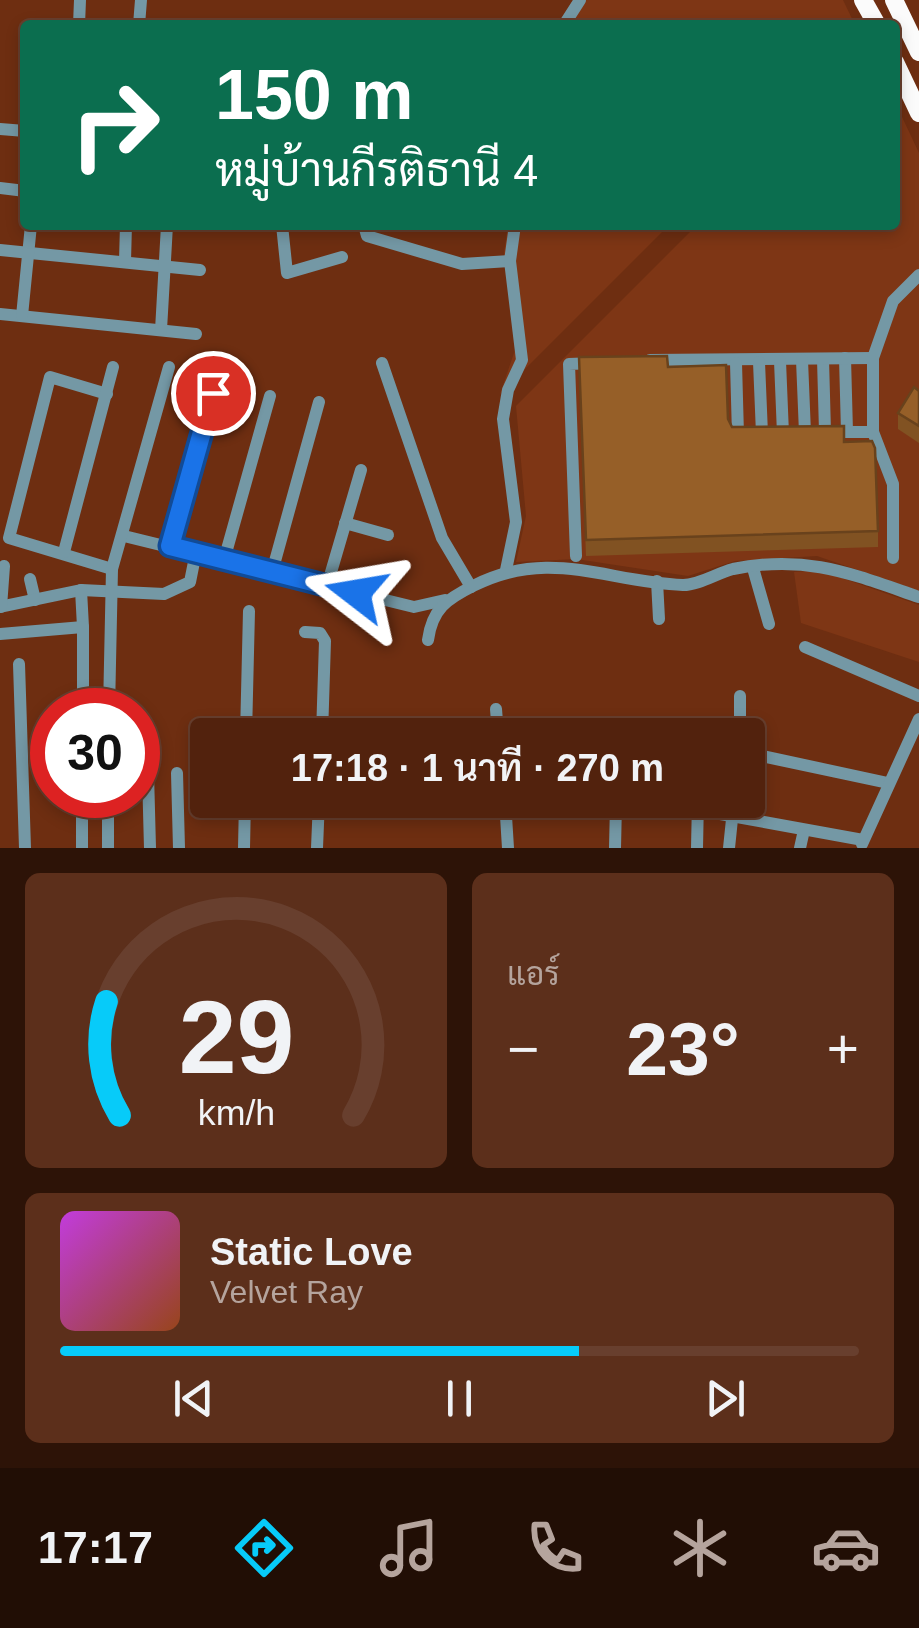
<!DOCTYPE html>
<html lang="th">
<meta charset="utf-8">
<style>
body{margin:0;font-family:Arial,Sarabun,sans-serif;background:#5c2f1b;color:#f1f3f6;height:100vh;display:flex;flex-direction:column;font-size:38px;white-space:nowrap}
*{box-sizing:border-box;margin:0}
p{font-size:32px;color:#b5a49d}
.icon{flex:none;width:55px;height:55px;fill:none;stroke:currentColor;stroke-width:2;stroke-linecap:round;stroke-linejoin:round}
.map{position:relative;height:848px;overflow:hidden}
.drawer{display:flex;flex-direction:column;gap:25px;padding:25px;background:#2d1307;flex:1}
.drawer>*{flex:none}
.top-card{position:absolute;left:20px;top:20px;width:880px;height:210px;border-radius:10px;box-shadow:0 5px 15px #0003,0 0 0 2px #683f2e;background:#0b6e4f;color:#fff;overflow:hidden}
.speed{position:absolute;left:30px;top:688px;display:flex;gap:20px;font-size:50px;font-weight:700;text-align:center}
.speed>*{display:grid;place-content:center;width:130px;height:130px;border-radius:50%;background:#52220d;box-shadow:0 5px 15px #0003,0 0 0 2px #683f2e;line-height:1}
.speed .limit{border:15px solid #d22;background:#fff;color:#111}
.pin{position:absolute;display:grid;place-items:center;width:85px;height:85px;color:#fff;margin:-42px;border:5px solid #fff;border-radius:50%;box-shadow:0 2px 10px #0007}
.me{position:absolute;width:110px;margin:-55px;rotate:284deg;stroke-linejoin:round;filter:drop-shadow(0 0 8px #0008)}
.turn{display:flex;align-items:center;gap:35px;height:210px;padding:0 30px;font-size:45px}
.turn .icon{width:130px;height:130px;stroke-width:2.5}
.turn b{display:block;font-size:70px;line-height:85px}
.big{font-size:75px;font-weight:600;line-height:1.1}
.drawer .widget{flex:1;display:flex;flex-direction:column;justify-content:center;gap:15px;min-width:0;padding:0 35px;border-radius:15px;background:#5c2f1b}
.drawer .dial{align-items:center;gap:0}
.dial svg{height:260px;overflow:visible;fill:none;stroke:#683f2e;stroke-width:7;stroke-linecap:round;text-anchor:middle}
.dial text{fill:#f1f3f6;stroke:none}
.song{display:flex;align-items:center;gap:30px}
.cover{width:120px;height:120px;border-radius:15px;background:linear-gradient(135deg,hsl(290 70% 55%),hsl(20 70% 35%))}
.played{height:10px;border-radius:5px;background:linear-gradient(90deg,#07cbf9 65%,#683f2e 65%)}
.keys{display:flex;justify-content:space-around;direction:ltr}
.heat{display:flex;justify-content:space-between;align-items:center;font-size:55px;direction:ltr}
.drawer .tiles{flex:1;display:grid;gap:25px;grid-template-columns:1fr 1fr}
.widget:last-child{grid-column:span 2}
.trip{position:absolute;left:190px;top:718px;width:575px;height:100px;border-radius:10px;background:#52220d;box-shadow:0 5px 15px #0003,0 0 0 2px #683f2e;font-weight:600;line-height:100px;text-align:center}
.tabs{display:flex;height:160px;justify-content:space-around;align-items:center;background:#210e05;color:#b5a49d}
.tabs .icon{width:70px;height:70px}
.tabs .selected{color:#07cbf9}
.tabs b{font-size:45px;color:#f1f3f6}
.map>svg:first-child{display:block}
.built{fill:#7e3615}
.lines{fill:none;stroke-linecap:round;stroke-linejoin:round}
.minor{stroke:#7498a5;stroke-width:12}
.highway{stroke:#fbfbfb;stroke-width:18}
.wall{fill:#815222}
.building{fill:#965f28;stroke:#69421c;stroke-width:2.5}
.route-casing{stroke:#114b97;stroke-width:25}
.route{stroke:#1a73e8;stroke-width:18}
</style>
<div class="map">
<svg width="919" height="848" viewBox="0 0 919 848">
<rect width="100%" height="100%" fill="#6e2e11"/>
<!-- built -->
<g class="built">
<path d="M 573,0 L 843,0 L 855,25 L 557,25 Z"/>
<path d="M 895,102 L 919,153 L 919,591 L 817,556 L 735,561 L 688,576 L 576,559 L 516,562 L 526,516 L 516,406 L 697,225 L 895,225 Z"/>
<path d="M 508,225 L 669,225 L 500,394 L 515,350 L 504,253 Z"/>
<path d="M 819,570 L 919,605 L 919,662 L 801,623 L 794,572 Z"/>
</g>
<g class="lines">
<!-- minor -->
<g class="minor">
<path d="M 79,25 L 80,0"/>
<path d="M 139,25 L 141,0"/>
<path d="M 564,25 L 580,0"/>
<path d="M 0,129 L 25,131"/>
<path d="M 0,188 L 25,191"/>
<path d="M 282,225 L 287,273 L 342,257"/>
<path d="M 364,225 L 367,236 L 462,264 L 510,261"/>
<path d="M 0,250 L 200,270"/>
<path d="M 125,261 L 126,225"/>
<path d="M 0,314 L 196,334"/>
<path d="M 22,316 L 31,225"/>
<path d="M 161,330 L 167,225"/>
<path d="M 845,358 L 847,432"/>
<path d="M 823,359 L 825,432"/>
<path d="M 650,360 L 873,358"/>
<path d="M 802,360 L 805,433"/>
<path d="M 780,361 L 783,434"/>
<path d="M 759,362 L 762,434"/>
<path d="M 382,363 L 442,538 L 471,587"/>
<path d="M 736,363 L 738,435 L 746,435"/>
<path d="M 107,394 L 50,377 L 9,538 L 112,569"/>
<path d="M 830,432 L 873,432"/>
<path d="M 345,523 L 388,535"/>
<path d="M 124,536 L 414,607 L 445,600"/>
<path d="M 170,546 L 213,393"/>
<path d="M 64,552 L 113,367"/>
<path d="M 576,556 L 569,364 L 595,363"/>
<path d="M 893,558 L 893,484 L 873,432 L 873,358 L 893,301 L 919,275"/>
<path d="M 224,560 L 270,396"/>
<path d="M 753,568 L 769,624"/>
<path d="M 506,570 L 516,522 L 503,419 L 508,390 L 522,360 L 510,261 L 515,225"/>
<path d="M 272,572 L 319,402"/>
<path d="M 30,579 L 35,600"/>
<path d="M 657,581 L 659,619"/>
<path d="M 327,586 L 361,470"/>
<path d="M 0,607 L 81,590 L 164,594 L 190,582 L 196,552"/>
<path d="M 1,607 L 4,566"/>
<path d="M 305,632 L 320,633 L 325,641 L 322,735"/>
<path d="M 0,634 L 83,627 L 81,590"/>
<path d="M 428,640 C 432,609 447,599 473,586 C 550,547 605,582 683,585 C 699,585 717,573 733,569 C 806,554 852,574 919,597"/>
<path d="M 805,647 L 919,696"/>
<path d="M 19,664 L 25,848"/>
<path d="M 496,709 L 498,735"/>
<path d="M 83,710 L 83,627"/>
<path d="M 109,710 L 112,569 L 169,367"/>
<path d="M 246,735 L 249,611"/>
<path d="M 740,735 L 740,696"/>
<path d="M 748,753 L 888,783"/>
<path d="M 148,773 L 150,848"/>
<path d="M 177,773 L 179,848"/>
<path d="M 505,800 L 508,848"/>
<path d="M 698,810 L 863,840"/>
<path d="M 862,844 L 919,719"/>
<path d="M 82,848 L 82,795"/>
<path d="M 108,848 L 108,795"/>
<path d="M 244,848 L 245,800"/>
<path d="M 317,848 L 319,800"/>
<path d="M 615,848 L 616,804"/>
<path d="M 697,848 L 698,800"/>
<path d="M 729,848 L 734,800"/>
<path d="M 800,848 L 804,830"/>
</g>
<!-- highway -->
<g class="highway">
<path d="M 863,0 L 877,25"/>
<path d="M 894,0 L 919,52"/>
<path d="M 895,62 L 919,113"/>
</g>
</g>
<!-- wall -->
<g class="wall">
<path d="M 668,367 L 732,427 L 844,442 L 878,531 L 878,547 L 586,556 L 579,374 Z"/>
<path d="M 919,391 L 919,443 L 898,429 L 898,413 Z"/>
</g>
<!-- building -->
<g class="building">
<path d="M 667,356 L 668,367 L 726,365 L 728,419 L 732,427 L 844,426 L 844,442 L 872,441 L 875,448 L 878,531 L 586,540 L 579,357 Z"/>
<path d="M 914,387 L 919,391 L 919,426 L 898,413 Z"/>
</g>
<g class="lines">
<defs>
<path id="route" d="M 213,393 L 170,546 L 356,593"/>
</defs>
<!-- route casing -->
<use href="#route" class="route-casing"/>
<!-- route -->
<use href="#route" class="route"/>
</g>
</svg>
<div class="speed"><div class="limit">30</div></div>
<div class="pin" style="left:213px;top:393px;background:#d93025"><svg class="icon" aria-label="arrive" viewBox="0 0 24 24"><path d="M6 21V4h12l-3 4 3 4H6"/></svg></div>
<svg class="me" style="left:356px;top:593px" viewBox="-20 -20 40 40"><path d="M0-17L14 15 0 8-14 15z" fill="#1a73e8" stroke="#fff" stroke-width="4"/></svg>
<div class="trip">17:18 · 1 นาที · 270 m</div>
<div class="top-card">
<div class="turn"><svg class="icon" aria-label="right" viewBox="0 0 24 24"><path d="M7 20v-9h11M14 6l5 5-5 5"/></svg><div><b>150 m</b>หมู่บ้านกีรติธานี 4</div></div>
</div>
</div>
<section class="drawer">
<div class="tiles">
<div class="widget dial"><svg viewBox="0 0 100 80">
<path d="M14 69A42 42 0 1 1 86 69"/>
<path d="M14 69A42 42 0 0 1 10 34" stroke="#07cbf9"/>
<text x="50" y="56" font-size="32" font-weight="700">29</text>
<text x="50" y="72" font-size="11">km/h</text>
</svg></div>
<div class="widget"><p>แอร์</p>
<div class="heat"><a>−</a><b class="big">23°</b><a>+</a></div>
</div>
<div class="widget">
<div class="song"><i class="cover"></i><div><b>Static Love</b><p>Velvet Ray</p></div></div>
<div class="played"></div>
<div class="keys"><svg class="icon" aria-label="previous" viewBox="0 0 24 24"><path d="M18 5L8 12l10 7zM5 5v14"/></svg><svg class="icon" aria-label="pause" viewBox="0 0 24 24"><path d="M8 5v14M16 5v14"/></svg><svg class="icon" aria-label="next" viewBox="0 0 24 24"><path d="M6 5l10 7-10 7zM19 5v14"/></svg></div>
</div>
</div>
</section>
<nav class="tabs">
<b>17:17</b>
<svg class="icon selected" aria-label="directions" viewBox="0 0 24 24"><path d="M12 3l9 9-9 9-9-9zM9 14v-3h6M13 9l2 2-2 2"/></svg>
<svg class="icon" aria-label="music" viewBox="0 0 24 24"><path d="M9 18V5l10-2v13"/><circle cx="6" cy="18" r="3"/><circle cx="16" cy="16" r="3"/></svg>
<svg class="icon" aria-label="phone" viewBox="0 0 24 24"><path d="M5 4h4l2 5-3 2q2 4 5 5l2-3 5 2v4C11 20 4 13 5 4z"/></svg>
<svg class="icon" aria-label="climate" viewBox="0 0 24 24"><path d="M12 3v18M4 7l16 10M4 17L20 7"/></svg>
<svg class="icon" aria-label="car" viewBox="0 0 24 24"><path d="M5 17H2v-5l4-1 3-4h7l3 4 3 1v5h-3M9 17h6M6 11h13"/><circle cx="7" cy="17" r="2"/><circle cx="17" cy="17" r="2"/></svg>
</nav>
